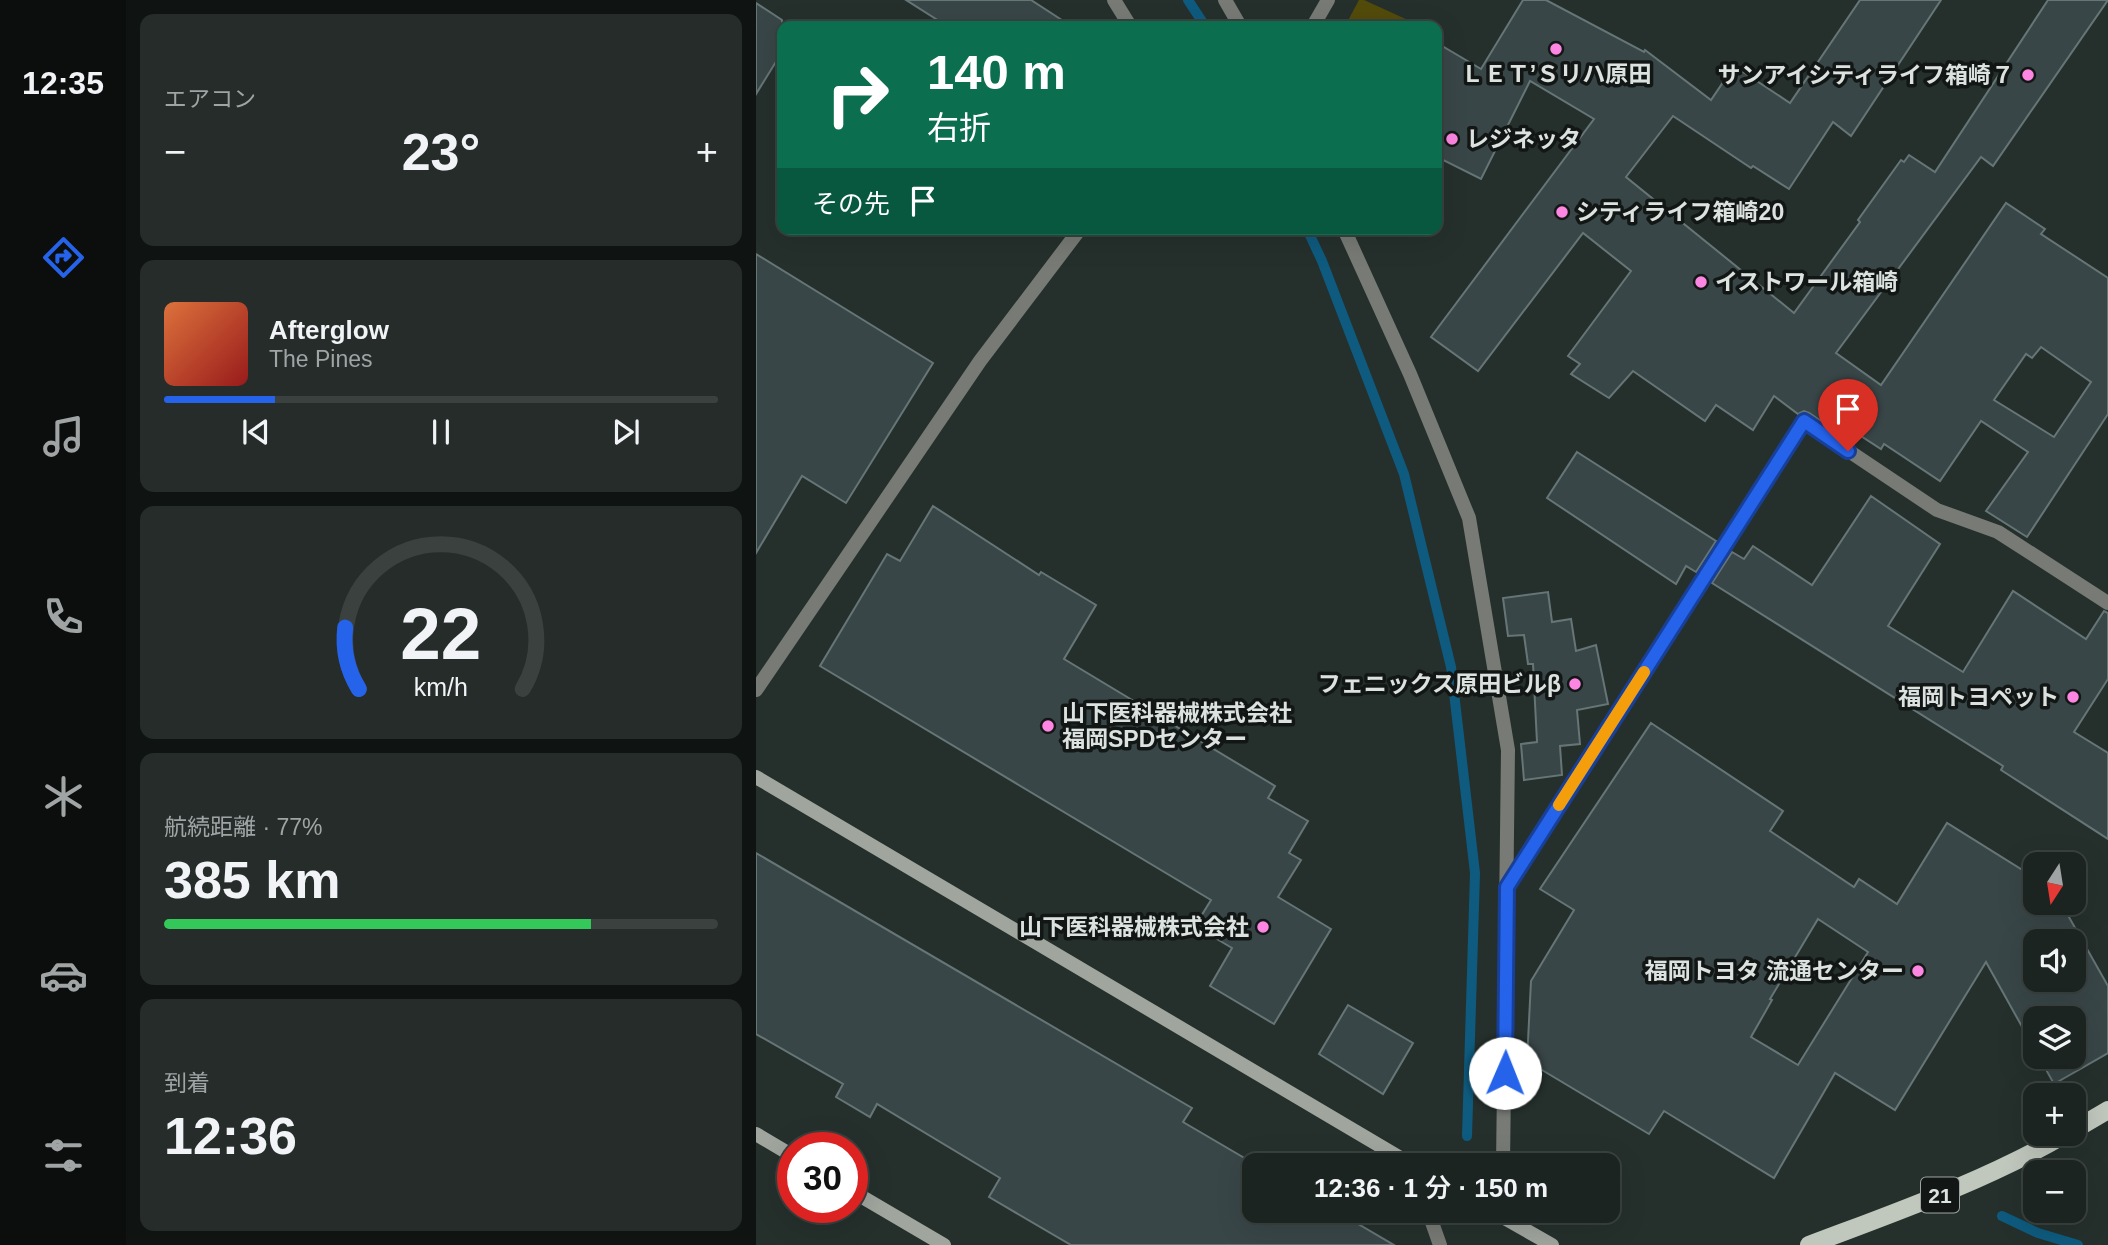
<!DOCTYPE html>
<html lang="ja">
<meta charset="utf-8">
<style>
body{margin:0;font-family:Arial,"Noto Sans JP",sans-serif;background:#252c2a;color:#f1f3f6;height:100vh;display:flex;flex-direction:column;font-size:26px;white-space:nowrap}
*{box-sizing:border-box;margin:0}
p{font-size:23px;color:#a0a4a5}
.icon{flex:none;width:38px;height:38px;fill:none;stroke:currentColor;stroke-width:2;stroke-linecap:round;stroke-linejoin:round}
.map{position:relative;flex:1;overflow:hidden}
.details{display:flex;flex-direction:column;gap:14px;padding:14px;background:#0f1412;width:630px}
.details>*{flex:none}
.hud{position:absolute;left:21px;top:21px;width:665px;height:214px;border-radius:14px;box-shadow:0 7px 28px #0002,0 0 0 2px #3a413f;background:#0b6e4f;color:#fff;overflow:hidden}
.needle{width:46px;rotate:192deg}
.fabs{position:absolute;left:1267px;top:852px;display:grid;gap:14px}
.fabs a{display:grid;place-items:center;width:63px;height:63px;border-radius:14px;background:#1c2421;box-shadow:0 7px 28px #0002,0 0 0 2px #3a413f;font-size:35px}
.speed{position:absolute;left:21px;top:1132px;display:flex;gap:14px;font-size:35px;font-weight:700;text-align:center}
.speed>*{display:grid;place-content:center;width:91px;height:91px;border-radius:50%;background:#1c2421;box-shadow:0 7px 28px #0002,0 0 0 2px #3a413f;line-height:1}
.speed .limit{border:10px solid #d22;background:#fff;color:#111}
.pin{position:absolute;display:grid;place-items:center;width:60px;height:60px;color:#fff;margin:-72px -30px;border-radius:50% 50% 50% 0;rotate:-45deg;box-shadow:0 0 7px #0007}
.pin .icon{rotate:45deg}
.me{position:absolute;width:77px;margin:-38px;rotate:1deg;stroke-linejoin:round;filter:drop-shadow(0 0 5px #0008)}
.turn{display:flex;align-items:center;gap:24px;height:147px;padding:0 35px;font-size:32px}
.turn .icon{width:91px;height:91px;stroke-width:2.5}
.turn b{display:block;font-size:49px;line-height:60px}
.then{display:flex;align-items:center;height:66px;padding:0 35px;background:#0003;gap:14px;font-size:26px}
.big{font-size:52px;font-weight:600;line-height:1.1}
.details .tile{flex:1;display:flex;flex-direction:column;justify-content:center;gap:10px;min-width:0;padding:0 24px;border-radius:14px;background:#252c2a}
.details .dial{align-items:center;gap:0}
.dial svg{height:182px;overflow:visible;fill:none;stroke:#3a413f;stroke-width:7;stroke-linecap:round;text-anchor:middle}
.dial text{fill:#f1f3f6;stroke:none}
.song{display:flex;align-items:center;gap:21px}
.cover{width:84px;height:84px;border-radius:10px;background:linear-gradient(135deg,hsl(20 70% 55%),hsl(0 70% 35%))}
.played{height:7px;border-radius:4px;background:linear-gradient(90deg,#2563eb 20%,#3a413f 20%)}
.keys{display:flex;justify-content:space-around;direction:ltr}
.heat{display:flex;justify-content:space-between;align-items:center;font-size:38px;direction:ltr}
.charge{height:10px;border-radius:5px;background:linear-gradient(90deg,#34c759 77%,#3a413f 0)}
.trip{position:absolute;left:486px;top:1153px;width:378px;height:70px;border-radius:14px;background:#1c2421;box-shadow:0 7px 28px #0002,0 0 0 2px #3a413f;font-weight:600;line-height:70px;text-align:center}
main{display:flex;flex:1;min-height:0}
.tab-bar{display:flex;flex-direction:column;width:126px;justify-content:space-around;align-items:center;background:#0b0e0d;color:#a0a4a5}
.tab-bar .icon{width:49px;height:49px}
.tab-bar .on{color:#2563eb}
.tab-bar b{font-size:32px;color:#f1f3f6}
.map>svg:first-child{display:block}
.green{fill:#534b0a}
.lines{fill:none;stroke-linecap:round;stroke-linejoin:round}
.stream{stroke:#0e5b7f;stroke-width:10}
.building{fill:#394648;stroke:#667576;stroke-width:2;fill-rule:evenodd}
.street{stroke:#777a75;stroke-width:14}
.secondary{stroke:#a0a59e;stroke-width:14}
.primary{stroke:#c0c7bd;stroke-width:18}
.route-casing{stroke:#184099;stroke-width:18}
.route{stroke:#2563eb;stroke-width:12}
.slow{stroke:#f59e0b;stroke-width:12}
.poi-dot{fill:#fd86e2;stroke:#121715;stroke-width:2.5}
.labels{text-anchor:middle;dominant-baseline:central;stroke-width:7;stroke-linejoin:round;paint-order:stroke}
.shield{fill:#121715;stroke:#9fa5a2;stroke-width:2}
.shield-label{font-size:21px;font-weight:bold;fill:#dbe2df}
.poi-label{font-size:23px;font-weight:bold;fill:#dbe2df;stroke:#121715;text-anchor:end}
</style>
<main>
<nav class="tab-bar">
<b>12:35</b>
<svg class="icon on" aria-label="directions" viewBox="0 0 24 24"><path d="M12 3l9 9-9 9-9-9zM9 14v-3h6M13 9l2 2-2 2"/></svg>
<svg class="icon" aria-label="music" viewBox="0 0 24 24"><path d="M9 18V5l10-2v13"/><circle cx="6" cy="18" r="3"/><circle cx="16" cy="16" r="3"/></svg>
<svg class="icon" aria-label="phone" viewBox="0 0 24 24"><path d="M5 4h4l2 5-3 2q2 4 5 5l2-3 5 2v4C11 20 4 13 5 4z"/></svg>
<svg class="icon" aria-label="climate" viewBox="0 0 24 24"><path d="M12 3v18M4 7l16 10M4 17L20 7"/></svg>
<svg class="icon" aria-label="car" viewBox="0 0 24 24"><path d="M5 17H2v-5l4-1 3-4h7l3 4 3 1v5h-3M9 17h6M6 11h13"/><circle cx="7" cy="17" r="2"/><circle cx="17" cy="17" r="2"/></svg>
<svg class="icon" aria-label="filters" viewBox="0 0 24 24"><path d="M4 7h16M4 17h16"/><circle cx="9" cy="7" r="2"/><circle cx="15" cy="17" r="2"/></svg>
</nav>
<section class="details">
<div class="tile"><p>エアコン</p>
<div class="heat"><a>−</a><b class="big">23°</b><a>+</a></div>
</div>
<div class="tile">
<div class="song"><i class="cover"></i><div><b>Afterglow</b><p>The Pines</p></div></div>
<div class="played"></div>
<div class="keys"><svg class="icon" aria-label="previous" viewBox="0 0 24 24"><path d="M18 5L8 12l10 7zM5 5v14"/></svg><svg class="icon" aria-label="pause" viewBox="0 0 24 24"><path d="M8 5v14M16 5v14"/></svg><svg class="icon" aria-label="next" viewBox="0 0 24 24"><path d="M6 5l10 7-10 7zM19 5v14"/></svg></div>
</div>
<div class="tile dial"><svg viewBox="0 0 100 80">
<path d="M14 69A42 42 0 1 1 86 69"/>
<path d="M14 69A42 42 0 0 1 8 42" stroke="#2563eb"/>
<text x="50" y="56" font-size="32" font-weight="700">22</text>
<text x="50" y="72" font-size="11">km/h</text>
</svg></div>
<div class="tile"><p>航続距離 · 77%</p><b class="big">385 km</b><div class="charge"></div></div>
<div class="tile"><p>到着</p><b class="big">12:36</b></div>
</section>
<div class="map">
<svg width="1352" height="1245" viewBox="0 0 1352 1245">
<rect width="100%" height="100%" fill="#25302c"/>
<!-- green -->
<path class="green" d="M 603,0 L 608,0 L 665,26 L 589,26 Z"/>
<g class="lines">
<!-- stream -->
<g class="stream">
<path d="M 432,0 L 449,26"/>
<path d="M 551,229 L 566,261 L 648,474 L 695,667 L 719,873 L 711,1136"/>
<path d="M 1246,1216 L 1282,1233 L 1322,1245"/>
</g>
</g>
<!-- building -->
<g class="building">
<path d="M 150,0 L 275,0 L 315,26 L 191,26 Z"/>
<path d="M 767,0 L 790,0 L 888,52 L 889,50 L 955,100 L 978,66 L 1034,103 L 1104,0 L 1185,0 L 1095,136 L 1077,122 L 1033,189 L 997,166 L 995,168 L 917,116 L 870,177 L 1038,313 L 1104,222 L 1102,220 L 1145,160 L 1148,162 L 1153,155 L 1179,172 L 1292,0 L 1352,0 L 1237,166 L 1225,157 L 1080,353 L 1125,385 L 1250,203 L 1289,229 L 1285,234 L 1352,278 L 1352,414 L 1271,537 L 1230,511 L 1272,452 L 1225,421 L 1184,481 L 1128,444 L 1125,449 L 1094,429 L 1089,437 L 1053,413 L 1048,411 L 1042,414 L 1018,396 L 997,430 L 960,405 L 949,421 L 877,371 L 853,398 L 815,374 L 824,364 L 812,356 L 875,271 L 827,233 L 722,371 L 675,337 L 838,119 L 774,81 L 725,179 L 681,157 L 681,43 L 725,69 ZM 1285,347 L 1335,382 L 1298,437 L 1238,400 L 1270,354 L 1276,358 Z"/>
<path d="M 0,3 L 26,20 L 26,52 L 0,94 Z"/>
<path d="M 0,254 L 177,363 L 90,503 L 46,476 L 0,553 Z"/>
<path d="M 821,452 L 960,541 L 940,572 L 930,566 L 920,584 L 791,498 Z"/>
<path d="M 1115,496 L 1184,544 L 1132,626 L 1207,672 L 1257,591 L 1330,639 L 1348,611 L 1352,613 L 1352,679 L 1318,732 L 1352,753 L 1352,839 L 1245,770 L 1247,766 L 956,583 L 976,552 L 988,559 L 997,546 L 1056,585 Z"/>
<path d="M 177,506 L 283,575 L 285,572 L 340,605 L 308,659 L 519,786 L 512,798 L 552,821 L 533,853 L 545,860 L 522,897 L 575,929 L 518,1024 L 454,986 L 476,948 L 439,926 L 455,900 L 64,666 L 131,554 L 144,561 Z"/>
<path d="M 792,592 L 796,622 L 815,619 L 820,651 L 840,645 L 852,704 L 821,710 L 824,744 L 804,746 L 806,775 L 768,780 L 765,744 L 781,742 L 777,664 L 772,664 L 768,635 L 752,636 L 747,598 Z"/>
<path d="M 895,723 L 1027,811 L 1014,831 L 1098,887 L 1103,879 L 1141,904 L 1191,823 L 1265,869 L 1280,860 L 1283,864 L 1279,864 L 1279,903 L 1305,903 L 1352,986 L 1352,1053 L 1298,1084 L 1283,1057 L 1318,1057 L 1318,1018 L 1279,1018 L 1279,1050 L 1230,962 L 1139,1110 L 1079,1073 L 1018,1178 L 908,1111 L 893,1134 L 771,1061 L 775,981 L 818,910 L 784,889 ZM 1062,919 L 1112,952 L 1042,1065 L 995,1037 L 1016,1000 L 1014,999 ZM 1279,942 L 1318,942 L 1318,980 L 1279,980 Z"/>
<path d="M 0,853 L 436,1108 L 427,1122 L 502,1166 L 499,1166 L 499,1211 L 580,1211 L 638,1245 L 315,1245 L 233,1197 L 244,1178 L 121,1104 L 114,1117 L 80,1097 L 87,1084 L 0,1034 Z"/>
<path d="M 592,1005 L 657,1043 L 627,1094 L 563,1054 Z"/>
</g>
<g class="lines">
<!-- street -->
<g class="street">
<path d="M 358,0 L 374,26"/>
<path d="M 469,0 L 484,26"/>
<path d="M 557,26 L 572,0"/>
<path d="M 588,229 L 654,374 L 713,518 L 752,750 L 747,1166"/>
<path d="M 0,690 L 224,361 L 324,229"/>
<path d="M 751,886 L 1048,421 L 1181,510 L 1242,532 L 1352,603"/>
<path d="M 672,1211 L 684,1245"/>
</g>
<!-- secondary -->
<g class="secondary">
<path d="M 0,777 L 658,1166"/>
<path d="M 0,1134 L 37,1156"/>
<path d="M 96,1191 L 188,1245"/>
<path d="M 736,1211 L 796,1245"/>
</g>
<!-- primary -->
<g class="primary">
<path d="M 1318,1130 L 1352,1110"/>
<path d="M 1053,1245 C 1140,1212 1229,1181 1310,1134"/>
</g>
</g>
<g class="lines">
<defs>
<path id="route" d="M 749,1073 L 751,887 L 1048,421 L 1092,451"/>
</defs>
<!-- route casing -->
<use href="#route" class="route-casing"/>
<!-- route -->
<use href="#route" class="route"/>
<!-- slow -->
<path class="slow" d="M 803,805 L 888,672"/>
</g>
<!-- markers -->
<g class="poi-dot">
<circle cx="800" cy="49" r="7"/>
<circle cx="1272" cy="75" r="7"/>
<circle cx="696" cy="139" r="7"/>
<circle cx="806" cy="212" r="7"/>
<circle cx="945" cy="282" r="7"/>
<circle cx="819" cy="684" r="7"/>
<circle cx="1317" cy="697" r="7"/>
<circle cx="292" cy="726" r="7"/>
<circle cx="507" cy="927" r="7"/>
<circle cx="1162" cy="971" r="7"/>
</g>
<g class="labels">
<!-- shield labels -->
<rect class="shield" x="1165" y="1177.5" width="38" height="35" rx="5"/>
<g class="shield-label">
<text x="1184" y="1195">21</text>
</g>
<!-- poi labels -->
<g class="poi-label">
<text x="800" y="74" text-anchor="middle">ＬＥＴ’Ｓリハ原田</text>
<text x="1258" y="75">サンアイシティライフ箱崎７</text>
<text x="710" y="139" text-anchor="start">レジネッタ</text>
<text x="820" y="212" text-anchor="start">シティライフ箱崎20</text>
<text x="959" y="282" text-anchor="start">イストワール箱崎</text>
<text x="805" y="684">フェニックス原田ビルβ</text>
<text x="1303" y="697">福岡トヨペット</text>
<text x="306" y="713" text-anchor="start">山下医科器械株式会社<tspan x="306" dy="26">福岡SPDセンター</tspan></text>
<text x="493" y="927">山下医科器械株式会社</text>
<text x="1148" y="971">福岡トヨタ 流通センター</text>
</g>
</g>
</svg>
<div class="fabs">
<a><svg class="needle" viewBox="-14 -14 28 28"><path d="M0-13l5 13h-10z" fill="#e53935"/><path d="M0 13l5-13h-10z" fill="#a0a4a5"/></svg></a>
<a><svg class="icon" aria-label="sound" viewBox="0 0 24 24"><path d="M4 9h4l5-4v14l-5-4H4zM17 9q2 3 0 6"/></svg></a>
<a><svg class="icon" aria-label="layers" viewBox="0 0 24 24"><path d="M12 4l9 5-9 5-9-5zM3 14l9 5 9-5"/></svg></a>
<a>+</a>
<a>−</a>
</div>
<div class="speed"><div class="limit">30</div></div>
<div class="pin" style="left:1092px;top:451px;background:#d93025"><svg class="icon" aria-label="arrive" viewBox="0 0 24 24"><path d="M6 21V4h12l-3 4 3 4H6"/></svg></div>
<svg class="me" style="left:749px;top:1073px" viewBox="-20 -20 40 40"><circle r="19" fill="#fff"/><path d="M0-13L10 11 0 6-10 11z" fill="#2563eb"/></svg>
<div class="trip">12:36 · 1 分 · 150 m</div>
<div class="hud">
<div class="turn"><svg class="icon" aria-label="right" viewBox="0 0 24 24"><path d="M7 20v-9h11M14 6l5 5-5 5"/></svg><div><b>140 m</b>右折</div></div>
<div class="then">その先<svg class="icon" aria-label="arrive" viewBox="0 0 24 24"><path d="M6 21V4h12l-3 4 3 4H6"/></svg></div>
</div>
</div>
</main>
